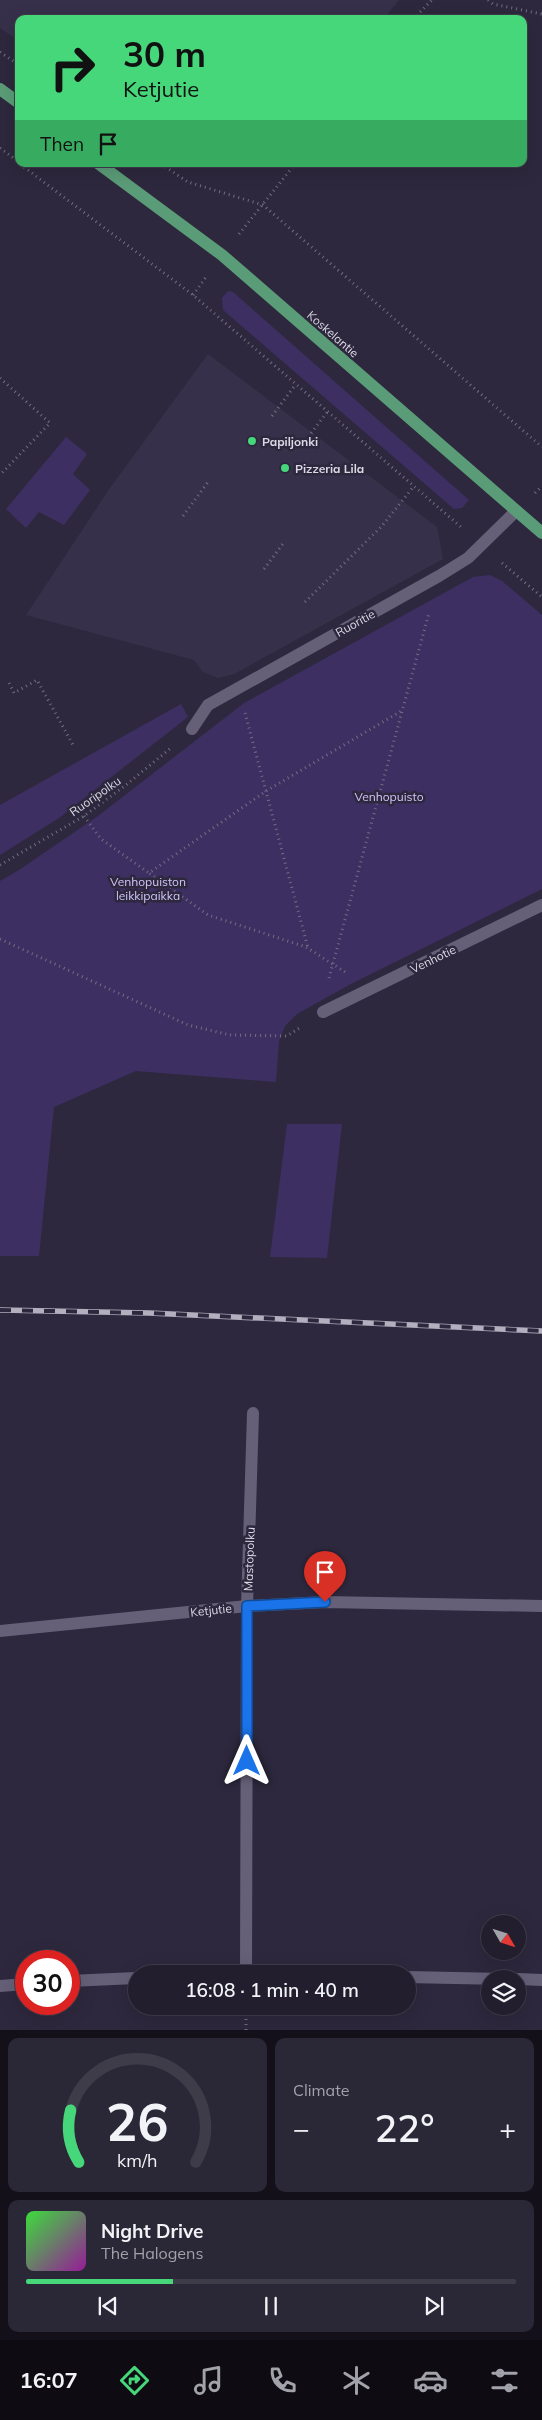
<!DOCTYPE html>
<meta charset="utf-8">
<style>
body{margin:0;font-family:Mulish,sans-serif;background:#2a2736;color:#f1f3f6;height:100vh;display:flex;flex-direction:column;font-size:19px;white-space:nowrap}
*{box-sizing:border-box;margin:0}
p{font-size:16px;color:#a2a2aa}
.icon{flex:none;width:28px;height:28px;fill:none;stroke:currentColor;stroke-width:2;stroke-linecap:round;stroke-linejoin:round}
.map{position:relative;height:2030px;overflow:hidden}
.side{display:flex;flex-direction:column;gap:8px;padding:8px;background:#131019;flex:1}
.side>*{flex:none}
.hud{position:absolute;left:15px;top:15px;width:512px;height:152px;border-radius:10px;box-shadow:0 5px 20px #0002,0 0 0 1px #3f3c4a;background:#45d77a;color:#111;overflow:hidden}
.needle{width:32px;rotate:129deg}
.buttons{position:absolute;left:481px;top:1915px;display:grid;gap:10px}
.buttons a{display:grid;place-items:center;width:45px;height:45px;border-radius:50%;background:#221e2e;box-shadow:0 5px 20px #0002,0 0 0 1px #3f3c4a;font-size:25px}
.speed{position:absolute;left:15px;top:1950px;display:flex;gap:10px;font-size:25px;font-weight:700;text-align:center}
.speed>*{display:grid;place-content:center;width:65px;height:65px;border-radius:50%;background:#221e2e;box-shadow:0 5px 20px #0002,0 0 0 1px #3f3c4a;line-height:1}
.speed .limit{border:8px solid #d22;background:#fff;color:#111}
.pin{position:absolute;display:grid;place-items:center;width:42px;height:42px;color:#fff;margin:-51px -21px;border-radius:50% 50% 50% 0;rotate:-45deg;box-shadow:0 0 5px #0007}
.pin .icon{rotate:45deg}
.me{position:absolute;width:55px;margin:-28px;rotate:0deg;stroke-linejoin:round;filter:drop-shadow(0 0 4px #0008)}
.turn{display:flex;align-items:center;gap:18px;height:105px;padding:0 25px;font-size:22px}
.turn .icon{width:65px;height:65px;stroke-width:2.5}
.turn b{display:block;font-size:35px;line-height:42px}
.then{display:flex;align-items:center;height:48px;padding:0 25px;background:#0003;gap:10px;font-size:19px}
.big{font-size:38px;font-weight:600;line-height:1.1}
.side .card{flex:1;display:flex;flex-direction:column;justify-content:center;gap:8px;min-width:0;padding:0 18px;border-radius:10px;background:#2a2736}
.side .dial{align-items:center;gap:0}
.dial svg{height:130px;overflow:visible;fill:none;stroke:#3f3c4a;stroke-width:7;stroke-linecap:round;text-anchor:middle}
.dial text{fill:#f1f3f6;stroke:none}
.song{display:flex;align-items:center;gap:15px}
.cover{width:60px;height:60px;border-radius:8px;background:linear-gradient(135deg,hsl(120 70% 55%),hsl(300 70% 35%))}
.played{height:5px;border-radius:2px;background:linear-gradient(90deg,#45d77a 30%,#3f3c4a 30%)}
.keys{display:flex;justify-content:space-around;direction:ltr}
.heat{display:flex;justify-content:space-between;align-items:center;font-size:28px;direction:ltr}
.side .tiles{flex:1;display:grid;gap:8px;grid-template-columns:1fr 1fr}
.card:last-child{grid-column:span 2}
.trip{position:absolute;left:128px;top:1965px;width:288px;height:50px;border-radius:25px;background:#221e2e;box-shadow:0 5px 20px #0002,0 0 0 1px #3f3c4a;font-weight:600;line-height:50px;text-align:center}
.tabs{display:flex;height:80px;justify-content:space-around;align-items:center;background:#0e0c12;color:#a2a2aa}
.tabs .icon{width:35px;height:35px}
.tabs .selected{color:#45d77a}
.tabs b{font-size:22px;color:#f1f3f6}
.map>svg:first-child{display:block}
.built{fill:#37304b}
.green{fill:#3e2f63}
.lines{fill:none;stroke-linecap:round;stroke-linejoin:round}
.path{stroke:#736e81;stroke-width:3;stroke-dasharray:1 4;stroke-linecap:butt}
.minor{stroke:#656078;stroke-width:12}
.major{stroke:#5b9c78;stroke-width:12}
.rail-casing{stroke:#b2afbf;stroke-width:5.5}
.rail{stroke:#2d283d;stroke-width:4;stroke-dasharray:11;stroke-linecap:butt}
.route-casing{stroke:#114b97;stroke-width:12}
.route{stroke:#1a73e8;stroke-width:9}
.poi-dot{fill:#45d77a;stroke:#2d283d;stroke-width:2}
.labels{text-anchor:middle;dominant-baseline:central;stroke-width:5;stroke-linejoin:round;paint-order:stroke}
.street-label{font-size:12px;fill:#dbd8e6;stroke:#2d283d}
.poi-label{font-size:12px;font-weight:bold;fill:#dbd8e6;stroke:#2d283d;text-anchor:start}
.park-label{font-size:12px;fill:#d1c5fa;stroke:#2d283d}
</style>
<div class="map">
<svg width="542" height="2030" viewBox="0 0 542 2030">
<rect width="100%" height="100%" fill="#2d283d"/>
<!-- built -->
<g class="built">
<path d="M 0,0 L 399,0 L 384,19 L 19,19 L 19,41 L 0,28 Z"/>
<path d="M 208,354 L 437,527 L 443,559 L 234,674 L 218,678 L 203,672 L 194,660 L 26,615 L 110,488 Z"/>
</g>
<!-- green -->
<g class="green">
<path d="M 228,291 L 233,292 L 469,500 L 462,508 L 454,509 L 223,310 L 222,298 Z"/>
<path d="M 66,437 L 87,454 L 73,474 L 90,490 L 64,525 L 39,512 L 26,528 L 6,509 Z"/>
<path d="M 490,575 L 502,581 L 542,615 L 542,889 L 349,985 L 297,1014 L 285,1026 L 279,1041 L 276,1082 L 136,1071 L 54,1107 L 39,1256 L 0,1256 L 0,881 L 19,870 L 98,816 L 244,703 L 473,577 Z"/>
<path d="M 181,704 L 188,717 L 59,818 L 0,855 L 0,805 Z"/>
<path d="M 287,1124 L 342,1124 L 327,1258 L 270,1257 Z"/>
</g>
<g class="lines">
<!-- path -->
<g class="path">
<path d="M 488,0 L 493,4 L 542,14"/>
<path d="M 413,19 L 432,0"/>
<path d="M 0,52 L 19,65"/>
<path d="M 0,148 L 19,162"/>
<path d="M 20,164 L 193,295 L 461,527"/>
<path d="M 161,164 L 188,182 L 263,205 L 542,447"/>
<path d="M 239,234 L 295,164"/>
<path d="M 193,295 L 206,277"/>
<path d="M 0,378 L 50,423 L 0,475"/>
<path d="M 272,416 L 296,384"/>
<path d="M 305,441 L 328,411"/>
<path d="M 535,493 L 542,486"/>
<path d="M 183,516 L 208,482"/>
<path d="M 502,563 L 542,597"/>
<path d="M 264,569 L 285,541"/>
<path d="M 305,602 L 382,526 L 414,486"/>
<path d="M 9,683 L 14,693 L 37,680 L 73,745"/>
<path d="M 245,713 L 308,948"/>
<path d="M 84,816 L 101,839 L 149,873"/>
<path d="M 0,865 L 84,816 L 126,785 L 172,747"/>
<path d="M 0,939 L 188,1025 L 230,1035 L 287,1036 L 301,1027"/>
<path d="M 345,972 L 306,947 L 208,915 L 149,873 L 266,791 L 403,710"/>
<path d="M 329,978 L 429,613"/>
<path d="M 246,2030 L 246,2006"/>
</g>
<!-- minor -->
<g class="minor">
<path d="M 192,729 L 208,705 L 439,576 L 468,558 L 516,511"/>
<path d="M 323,1012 L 542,905"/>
<path d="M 0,1631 L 247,1606 L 325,1602 L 542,1606"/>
<path d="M 246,1974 L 247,1606 L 253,1413"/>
<path d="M 406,1977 L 504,1979"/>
<path d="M 518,1979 L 542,1980"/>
<path d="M 69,1981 L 136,1978"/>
<path d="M 0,1986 L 26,1984"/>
</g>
<!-- major -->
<g class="major">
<path d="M 0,89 L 19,103"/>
<path d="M 99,164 L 222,255 L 542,533"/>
</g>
<defs>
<path id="rail" d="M 0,1310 L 149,1313 L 542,1331"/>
</defs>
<!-- rail casing -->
<use href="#rail" class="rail-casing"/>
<!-- rail -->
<use href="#rail" class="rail"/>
</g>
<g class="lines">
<defs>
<path id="route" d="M 247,1761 L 247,1606 L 325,1602"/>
</defs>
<!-- route casing -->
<use href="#route" class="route-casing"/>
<!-- route -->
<use href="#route" class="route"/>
</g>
<!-- markers -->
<g class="poi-dot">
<circle cx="252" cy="441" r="5"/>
<circle cx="285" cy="468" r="5"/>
</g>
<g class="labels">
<!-- street labels -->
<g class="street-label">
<text transform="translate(333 334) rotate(41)">Koskelantie</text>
<text transform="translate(355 623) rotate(-29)">Ruoritie</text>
<text transform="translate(95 796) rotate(-35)">Ruoripolku</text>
<text transform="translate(433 959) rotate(-26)">Venhotie</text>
<text transform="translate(249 1559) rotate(-88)">Mastopolku</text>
<text transform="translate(211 1610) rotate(-6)">Ketjutie</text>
</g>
<!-- poi labels -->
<g class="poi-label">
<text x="262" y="441">Papiljonki</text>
<text x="295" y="468">Pizzeria Lila</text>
</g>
<!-- park labels -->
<g class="park-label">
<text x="389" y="796">Venhopuisto</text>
<text x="148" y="881">Venhopuiston<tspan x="148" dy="14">leikkipaikka</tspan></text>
</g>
</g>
</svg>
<div class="buttons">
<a><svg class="needle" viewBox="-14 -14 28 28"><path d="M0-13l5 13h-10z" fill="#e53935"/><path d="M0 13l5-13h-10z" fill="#a2a2aa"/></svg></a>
<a><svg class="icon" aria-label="layers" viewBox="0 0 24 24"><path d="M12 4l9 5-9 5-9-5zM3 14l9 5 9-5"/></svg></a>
</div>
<div class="speed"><div class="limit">30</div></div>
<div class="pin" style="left:325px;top:1602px;background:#d93025"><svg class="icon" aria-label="arrive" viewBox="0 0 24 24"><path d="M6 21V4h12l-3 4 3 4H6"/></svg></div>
<svg class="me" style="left:247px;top:1761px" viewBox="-20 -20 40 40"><path d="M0-17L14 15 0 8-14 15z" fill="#1a73e8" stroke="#fff" stroke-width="4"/></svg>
<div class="trip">16:08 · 1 min · 40 m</div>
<div class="hud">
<div class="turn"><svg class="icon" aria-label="right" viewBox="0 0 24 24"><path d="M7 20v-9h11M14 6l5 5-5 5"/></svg><div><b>30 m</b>Ketjutie</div></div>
<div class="then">Then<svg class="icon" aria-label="arrive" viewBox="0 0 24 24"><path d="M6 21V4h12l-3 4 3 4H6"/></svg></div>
</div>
</div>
<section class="side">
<div class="tiles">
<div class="card dial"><svg viewBox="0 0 100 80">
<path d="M14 69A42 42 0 1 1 86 69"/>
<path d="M14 69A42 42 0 0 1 9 37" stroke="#45d77a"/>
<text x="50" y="56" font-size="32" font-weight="700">26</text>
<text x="50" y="72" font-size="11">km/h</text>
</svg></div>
<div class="card"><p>Climate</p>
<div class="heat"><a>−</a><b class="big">22°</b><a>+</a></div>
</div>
<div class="card">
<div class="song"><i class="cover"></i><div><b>Night Drive</b><p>The Halogens</p></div></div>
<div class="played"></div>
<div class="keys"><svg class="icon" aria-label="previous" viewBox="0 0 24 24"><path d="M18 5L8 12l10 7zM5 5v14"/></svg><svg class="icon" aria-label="pause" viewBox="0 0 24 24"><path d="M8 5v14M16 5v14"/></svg><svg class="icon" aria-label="next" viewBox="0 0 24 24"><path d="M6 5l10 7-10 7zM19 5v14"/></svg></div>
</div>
</div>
</section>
<nav class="tabs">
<b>16:07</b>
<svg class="icon selected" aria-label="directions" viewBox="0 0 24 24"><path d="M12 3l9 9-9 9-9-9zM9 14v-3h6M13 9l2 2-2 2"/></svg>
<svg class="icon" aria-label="music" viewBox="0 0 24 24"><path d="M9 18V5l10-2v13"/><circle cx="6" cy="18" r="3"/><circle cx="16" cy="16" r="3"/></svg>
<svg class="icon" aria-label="phone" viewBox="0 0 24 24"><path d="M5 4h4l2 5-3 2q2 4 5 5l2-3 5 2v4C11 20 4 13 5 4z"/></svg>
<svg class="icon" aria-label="climate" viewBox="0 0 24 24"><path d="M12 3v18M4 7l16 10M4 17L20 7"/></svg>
<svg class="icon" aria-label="car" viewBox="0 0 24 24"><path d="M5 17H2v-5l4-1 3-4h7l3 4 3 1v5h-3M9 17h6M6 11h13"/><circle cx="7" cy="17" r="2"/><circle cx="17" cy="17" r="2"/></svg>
<svg class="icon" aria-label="filters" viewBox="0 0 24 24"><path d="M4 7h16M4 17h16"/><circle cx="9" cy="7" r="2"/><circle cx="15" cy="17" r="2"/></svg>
</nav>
